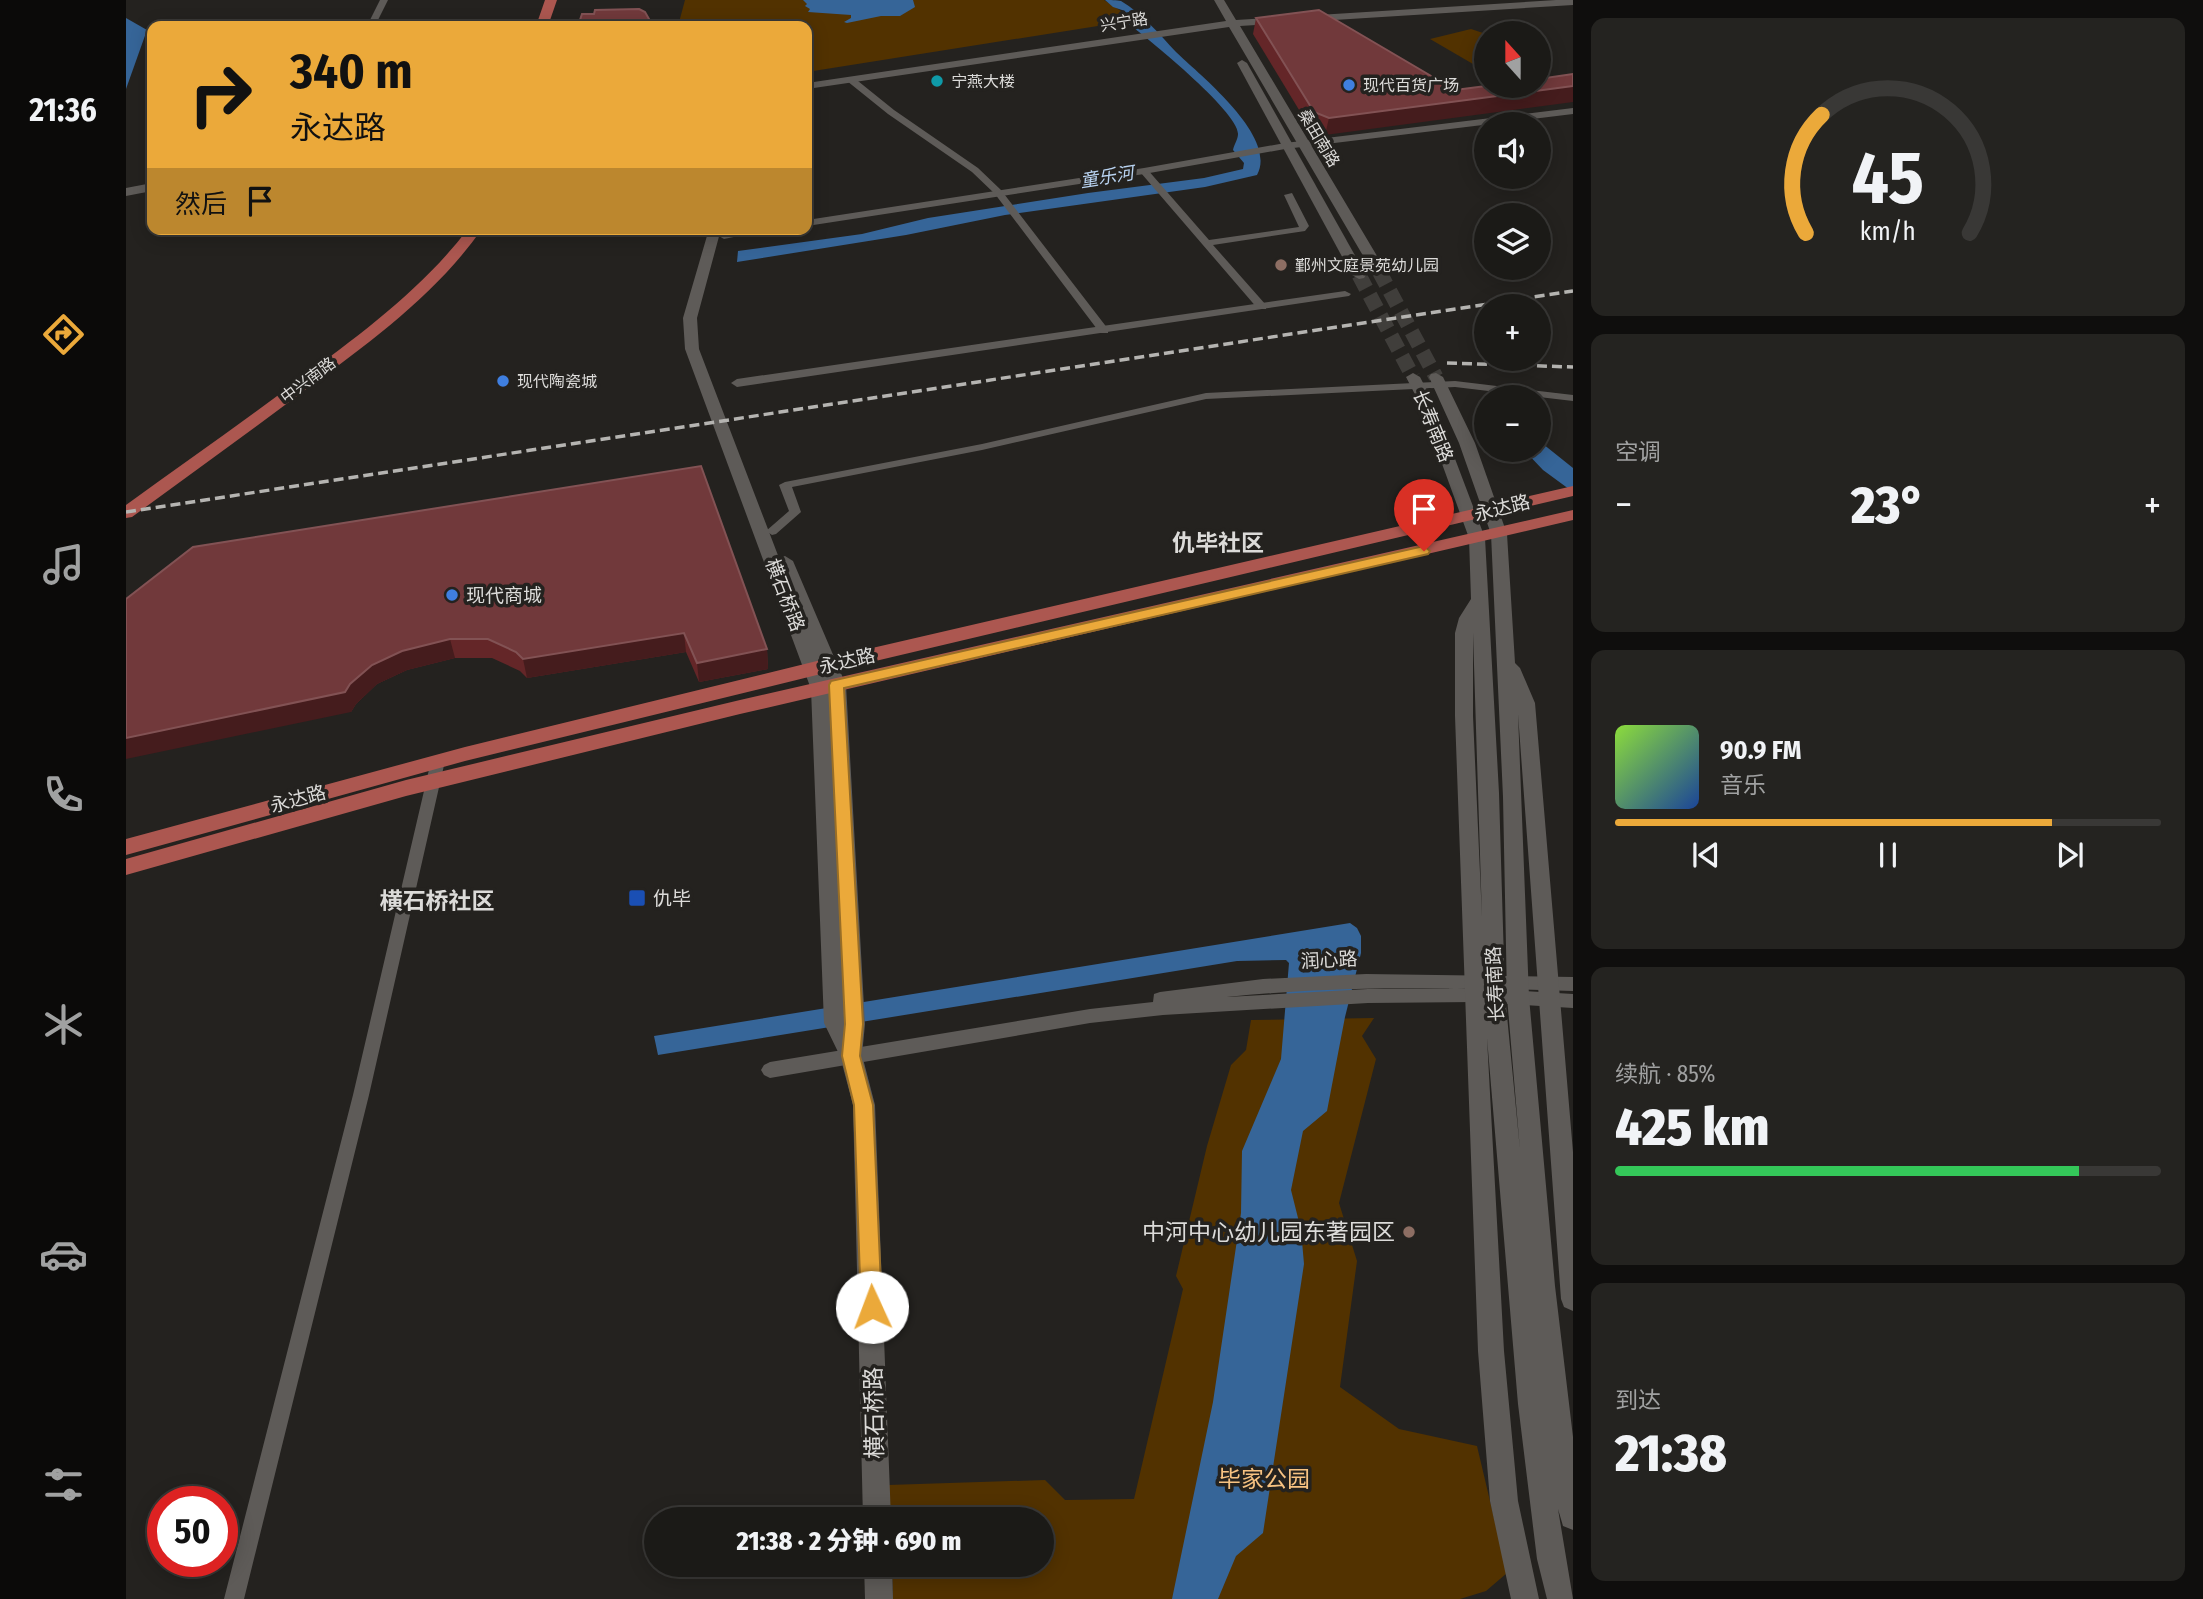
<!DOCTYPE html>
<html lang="zh">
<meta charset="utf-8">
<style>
body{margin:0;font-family:"Fira Sans Condensed","Noto Sans SC",sans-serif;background:#242320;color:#f1f3f6;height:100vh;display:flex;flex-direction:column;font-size:26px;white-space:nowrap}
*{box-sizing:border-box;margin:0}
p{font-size:23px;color:#a0a1a1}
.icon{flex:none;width:38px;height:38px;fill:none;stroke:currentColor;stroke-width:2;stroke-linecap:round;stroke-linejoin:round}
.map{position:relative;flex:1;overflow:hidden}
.drawer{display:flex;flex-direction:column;gap:18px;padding:18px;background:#0f0e0d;width:630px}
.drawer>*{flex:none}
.guide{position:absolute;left:21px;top:21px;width:665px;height:214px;border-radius:14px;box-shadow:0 4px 18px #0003,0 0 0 2px #393836;background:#eba93a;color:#111;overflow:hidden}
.needle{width:46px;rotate:339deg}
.tools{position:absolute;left:1348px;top:21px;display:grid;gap:14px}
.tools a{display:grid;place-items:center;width:77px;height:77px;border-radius:50%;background:#1b1a17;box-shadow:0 4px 18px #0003,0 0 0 2px #393836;font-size:35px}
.speed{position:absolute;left:21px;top:1486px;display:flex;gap:14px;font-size:35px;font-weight:700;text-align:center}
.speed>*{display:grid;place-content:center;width:91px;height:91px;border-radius:50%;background:#1b1a17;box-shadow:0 4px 18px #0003,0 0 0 2px #393836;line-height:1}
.speed .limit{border:10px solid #d22;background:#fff;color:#111}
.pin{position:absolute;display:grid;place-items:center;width:60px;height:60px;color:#fff;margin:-72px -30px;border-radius:50% 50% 50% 0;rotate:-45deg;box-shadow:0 0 7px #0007}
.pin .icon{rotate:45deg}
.me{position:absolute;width:77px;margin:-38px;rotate:358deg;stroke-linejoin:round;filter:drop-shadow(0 0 5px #0008)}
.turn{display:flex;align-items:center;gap:24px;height:147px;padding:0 28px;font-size:32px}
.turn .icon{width:91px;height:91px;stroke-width:2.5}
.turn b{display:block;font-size:49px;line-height:60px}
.then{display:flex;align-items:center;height:66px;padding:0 28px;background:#0003;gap:14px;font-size:26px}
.big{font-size:52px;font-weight:800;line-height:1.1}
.drawer .widget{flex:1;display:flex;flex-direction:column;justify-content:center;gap:10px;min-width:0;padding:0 24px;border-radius:14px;background:#242320}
.drawer .dial{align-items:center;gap:0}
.dial svg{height:182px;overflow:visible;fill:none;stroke:#393836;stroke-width:7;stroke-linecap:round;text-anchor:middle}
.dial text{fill:#f1f3f6;stroke:none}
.song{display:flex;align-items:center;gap:21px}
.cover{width:84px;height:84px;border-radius:10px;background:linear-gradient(135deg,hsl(90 70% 55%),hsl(220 70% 35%))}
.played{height:7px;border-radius:4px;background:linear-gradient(90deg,#eba93a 80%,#393836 80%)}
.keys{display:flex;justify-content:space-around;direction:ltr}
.heat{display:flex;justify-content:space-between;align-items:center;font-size:38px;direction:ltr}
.charge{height:10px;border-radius:5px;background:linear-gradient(90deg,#34c759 85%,#393836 0)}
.trip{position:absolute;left:518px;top:1507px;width:410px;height:70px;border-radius:35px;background:#1b1a17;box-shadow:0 4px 18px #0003,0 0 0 2px #393836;font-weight:800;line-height:70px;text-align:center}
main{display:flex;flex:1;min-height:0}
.tabs{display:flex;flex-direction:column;width:126px;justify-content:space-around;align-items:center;background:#0b0a09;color:#a0a1a1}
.tabs .icon{width:49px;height:49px}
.tabs .active{color:#eba93a}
.tabs b{font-size:32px;color:#f1f3f6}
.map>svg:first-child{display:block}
.green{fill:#523200}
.water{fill:#366598}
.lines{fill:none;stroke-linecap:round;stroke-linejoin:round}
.secondary-tunnel{stroke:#403e3b;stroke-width:15;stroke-dasharray:15 8;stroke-linecap:butt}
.minor{fill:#5e5b58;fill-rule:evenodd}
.tertiary{fill:#5e5b58;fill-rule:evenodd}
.secondary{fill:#5e5b58;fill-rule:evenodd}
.primary{fill:#ac5750;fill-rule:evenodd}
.rail{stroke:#b5b4b1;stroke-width:3.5;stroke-dasharray:10 5;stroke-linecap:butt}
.wall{fill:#642628}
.shaded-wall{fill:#451c1d}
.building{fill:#71393b;stroke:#825254;stroke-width:2}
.route{fill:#eba93a;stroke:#996e26;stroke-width:2}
.culture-dot{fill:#0f9aa8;stroke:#24221f;stroke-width:2.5}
.shop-dot{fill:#3f7fe0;stroke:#24221f;stroke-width:2.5}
.education-dot{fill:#8d6e63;stroke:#24221f;stroke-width:2.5}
.transit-dot{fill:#1a4fb4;stroke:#24221f;stroke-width:2.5}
.labels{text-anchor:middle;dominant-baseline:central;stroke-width:7;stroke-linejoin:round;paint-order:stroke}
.far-street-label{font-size:16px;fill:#dcdbd9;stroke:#24221f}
.far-poi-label{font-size:16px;fill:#dcdbd9;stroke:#24221f;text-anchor:start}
.far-water-label{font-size:18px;font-style:italic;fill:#b9d3f1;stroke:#24221f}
.street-label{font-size:19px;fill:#dcdbd9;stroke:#24221f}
.poi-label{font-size:19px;fill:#dcdbd9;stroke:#24221f;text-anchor:start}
.quarter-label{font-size:23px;font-weight:bold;fill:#dcdbd9;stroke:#24221f}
.near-poi-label{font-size:23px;fill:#dcdbd9;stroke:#24221f;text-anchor:end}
.near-street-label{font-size:23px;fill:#dcdbd9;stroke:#24221f}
.near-park-label{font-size:23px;fill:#f8c382;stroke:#24221f}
</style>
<main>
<nav class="tabs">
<b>21:36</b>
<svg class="icon active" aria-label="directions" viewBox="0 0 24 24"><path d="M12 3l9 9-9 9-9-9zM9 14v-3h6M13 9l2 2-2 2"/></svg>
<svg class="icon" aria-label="music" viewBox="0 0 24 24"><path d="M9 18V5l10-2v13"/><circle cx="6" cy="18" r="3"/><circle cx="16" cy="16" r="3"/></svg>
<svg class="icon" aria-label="phone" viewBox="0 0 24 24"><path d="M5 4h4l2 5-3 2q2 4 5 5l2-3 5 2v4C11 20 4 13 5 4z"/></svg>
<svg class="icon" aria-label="climate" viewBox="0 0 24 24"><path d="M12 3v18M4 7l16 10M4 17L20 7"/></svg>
<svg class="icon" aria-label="car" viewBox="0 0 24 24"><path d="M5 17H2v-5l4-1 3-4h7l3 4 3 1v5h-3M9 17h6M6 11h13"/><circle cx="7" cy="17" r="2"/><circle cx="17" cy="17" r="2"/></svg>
<svg class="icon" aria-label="filters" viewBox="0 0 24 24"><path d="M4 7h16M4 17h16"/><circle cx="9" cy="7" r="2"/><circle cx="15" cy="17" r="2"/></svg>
</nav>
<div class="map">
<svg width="1447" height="1599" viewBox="0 0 1447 1599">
<rect width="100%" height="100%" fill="#24221f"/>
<!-- green -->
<g class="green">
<path d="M 559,0 L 978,0 L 998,13 L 997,22 L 681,72 L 681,26 L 552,26 Z"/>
<path d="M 1345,29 L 1360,34 L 1360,63 L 1347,64 L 1304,39 Z"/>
<path d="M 1248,1018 L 1236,1036 L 1250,1059 L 1213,1203 L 1231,1261 L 1214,1387 L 1273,1429 L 1351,1446 L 1381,1573 L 1360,1591 L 1334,1599 L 767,1599 L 766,1565 L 915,1564 L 915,1519 L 763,1519 L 762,1485 L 919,1480 L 939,1500 L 1008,1499 L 1057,1289 L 1050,1276 L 1081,1146 L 1105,1065 L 1120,1050 L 1125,1020 Z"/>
</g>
<!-- water -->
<g class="water">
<path d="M 677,0 L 787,0 L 789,7 L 774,16 L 755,16 L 721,23 L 718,22 L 725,18 L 725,15 L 682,12 L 684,9 L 679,6 L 681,4 Z"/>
<path d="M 979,0 C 984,0 991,0 995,1 C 1016,13 1034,35 1050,52 C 1075,76 1152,137 1131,175 L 1079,187 L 879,215 L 780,235 L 611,262 L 612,251 L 736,234 L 802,218 L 962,193 L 1078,178 L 1117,169 L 1118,163 L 1107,150 C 1108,145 1112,139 1112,134 C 1113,112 1019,36 999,21 L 999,11 L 987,7 Z"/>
<path d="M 0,18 L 21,30 L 0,89 Z"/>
<path d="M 1412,440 L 1447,468 L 1447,492 L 1417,470 L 1398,450 L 1412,450 Z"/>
<path d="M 1224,923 L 1231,928 L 1235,936 L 1235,953 L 1219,1017 L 1201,1111 L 1177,1131 L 1165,1190 L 1175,1230 L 1178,1264 L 1137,1533 L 1110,1556 L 1092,1599 L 1046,1599 L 1087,1402 L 1115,1213 L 1116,1151 L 1155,1059 L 1163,963 L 1160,960 L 1111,961 L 532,1055 L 528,1036 Z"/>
</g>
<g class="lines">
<!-- secondary-tunnel -->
<g class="secondary-tunnel">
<path d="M 1253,271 L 1310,377"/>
<path d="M 1233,275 L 1287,377"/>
</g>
<!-- minor -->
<g class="minor">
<path d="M 254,0 L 262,0 L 249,26 L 241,26 Z"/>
<path d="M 721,77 L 727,77 L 768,110 L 852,168 L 875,190 L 982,329 L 982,333 L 974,333 L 869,194 L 846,172 L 762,114 L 721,81 Z"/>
<path d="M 1015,169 L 1021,169 L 1083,240 L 1173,227 L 1158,195 L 1166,193 L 1183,226 L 1179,231 L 1087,245 L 1140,305 L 1140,309 L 1132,309 L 1015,173 Z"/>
<path d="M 1329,381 L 1447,395 L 1447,401 L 1329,387 L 1080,399 L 856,450 L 666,487 L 675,512 L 650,534 L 646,535 L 640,531 L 663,511 L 653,485 L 659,482 L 856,444 L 1080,393 Z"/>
<path d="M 312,756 L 319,761 L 243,1095 L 118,1599 L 98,1599 L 227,1095 L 305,761 Z"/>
</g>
<!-- tertiary -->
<g class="tertiary">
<path d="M 1447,108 L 1447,114 L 1159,149 L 1018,174 L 681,226 L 681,220 L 1018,168 L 1159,143 Z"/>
<path d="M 621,229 L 647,229 L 598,239 L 593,236 Z"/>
<path d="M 1219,291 L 1225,294 L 1223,296 L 611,387 L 605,383 L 611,379 Z"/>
<path d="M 1240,974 L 1447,977 L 1447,991 C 1331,987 1216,985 1101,997 L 1242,989 L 1349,988 L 1447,994 L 1447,1008 L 1349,1002 L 1242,1003 L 1037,1015 L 964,1023 L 644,1078 L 638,1075 L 635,1070 L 638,1065 L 644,1062 L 964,1009 L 1027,1002 L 1028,994 L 1034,992 L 1137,979 Z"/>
</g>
<!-- secondary -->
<g class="secondary">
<path d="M 1088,0 L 1098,0 L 1110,20 L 1430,0 L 1447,0 L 1447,5 L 1114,26 L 1260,271 L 1253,275 L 1246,271 L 1103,27 L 681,89 L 681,83 L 1100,21 Z"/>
<path d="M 1116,60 L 1121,63 L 1240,275 L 1238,278 L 1233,279 L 1226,275 L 1111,63 Z"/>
<path d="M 26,183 L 26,191 L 0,196 L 0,188 Z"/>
<path d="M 583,229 L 595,229 L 571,318 L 573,349 L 653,558 L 659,556 L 667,561 L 720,685 L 739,1024 L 736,1055 L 749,1105 L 765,1519 L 737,1519 L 727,1105 L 714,1056 L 698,1023 L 685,689 L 559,349 L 557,318 Z"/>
<path d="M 1287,373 L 1294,377 L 1309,406 L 1359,538 L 1373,793 L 1379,995 L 1394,1150 L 1381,997 L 1377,797 L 1365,534 L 1333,443 L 1303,377 L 1305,374 L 1310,373 L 1317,377 L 1349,443 L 1381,534 L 1389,663 L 1394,668 L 1409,703 L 1447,1152 L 1447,1311 L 1438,1307 L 1435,1299 L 1392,714 L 1403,997 L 1429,1286 L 1447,1437 L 1447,1530 L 1437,1526 L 1432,1509 L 1447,1599 L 1421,1599 L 1411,1559 L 1392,1404 L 1361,1038 L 1378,1351 L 1392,1501 L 1413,1599 L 1385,1599 L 1364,1501 L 1352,1351 L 1329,716 L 1329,633 L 1333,618 L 1345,599 L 1343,538 L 1295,406 L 1280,377 ZM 1347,633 L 1356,918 L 1347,716 Z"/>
<path d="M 738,1564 L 766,1564 L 767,1599 L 739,1599 Z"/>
</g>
<!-- primary -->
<g class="primary">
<path d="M 419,0 L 431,0 L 422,26 L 410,26 Z"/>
<path d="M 342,229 L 356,229 C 310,294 246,341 183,387 C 125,431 65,474 6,517 L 0,518 L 0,505 C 58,463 117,422 174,379 C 235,334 296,289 342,229 Z"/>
<path d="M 1447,486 L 1447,496 L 703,672 L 339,761 L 0,855 L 0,839 L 339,747 L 703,658 Z"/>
<path d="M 1447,510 L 1447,520 L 614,714 L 280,796 L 0,875 L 0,859 L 280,780 L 614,700 Z"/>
</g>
<!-- rail -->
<g class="rail">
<path d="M 1321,363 L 1447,367"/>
<path d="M 0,512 L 1447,291"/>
</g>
</g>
<!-- wall -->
<g class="wall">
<path d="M 1130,18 L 1329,90 L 1199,135 L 1184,128 L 1127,34 Z"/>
<path d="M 575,466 L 641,649 L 642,669 L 573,682 L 560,652 L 401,678 L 394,671 L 366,658 L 329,658 L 281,670 L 251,684 L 230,704 L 225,712 L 67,547 Z"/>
</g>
<!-- shaded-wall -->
<g class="shaded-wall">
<path d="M 1447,86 L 1447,102 L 1199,135 L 1203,118 Z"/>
<path d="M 558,633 L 560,652 L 401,678 L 397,659 Z"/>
<path d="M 324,639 L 329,658 L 281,670 L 251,684 L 230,704 L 225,712 L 0,759 L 0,738 L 224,684 L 246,665 L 276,651 Z"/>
<path d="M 641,649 L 642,669 L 573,682 L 571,663 Z"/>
</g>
<!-- building -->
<g class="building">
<path d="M 513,9 L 519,12 L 527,26 L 452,26 L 456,14 L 468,14 L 469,10 Z"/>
<path d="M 1193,10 L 1329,90 L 1360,86 L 1412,86 L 1412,79 L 1447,74 L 1447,86 L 1203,118 L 1188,112 L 1130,18 Z"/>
<path d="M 575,466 L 641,649 L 571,663 L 558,633 L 397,659 L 390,652 L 362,639 L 324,639 L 276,651 L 246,665 L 224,684 L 219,692 L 0,738 L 0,599 L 67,547 Z"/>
</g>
<!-- route -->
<path class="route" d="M 1298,546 L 1304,551 L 1302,554 L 718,688 L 737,1024 L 734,1056 L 747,1105 L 756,1307 L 753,1314 L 746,1317 L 738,1314 L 735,1307 L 728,1105 L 716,1056 L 719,1024 L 703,685 L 705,681 Z"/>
<!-- markers -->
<circle class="culture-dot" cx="811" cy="81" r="7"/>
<g class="shop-dot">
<circle cx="1223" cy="85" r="7"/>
<circle cx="377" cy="381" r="7"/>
<circle cx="326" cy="595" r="7"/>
</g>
<g class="education-dot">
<circle cx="1155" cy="265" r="7"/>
<circle cx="1283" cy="1232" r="7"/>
</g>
<rect class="transit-dot" x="502" y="889" width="18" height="18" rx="3.5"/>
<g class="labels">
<!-- far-street labels -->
<g class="far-street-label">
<text transform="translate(998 22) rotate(-9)">兴宁路</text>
<text transform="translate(1193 138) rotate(59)">桑田南路</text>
<text transform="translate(182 380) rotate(-37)">中兴南路</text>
</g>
<!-- far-poi labels -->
<g class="far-poi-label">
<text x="825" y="81">宁燕大楼</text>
<text x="1237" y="85">现代百货广场</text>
<text x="1169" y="265">鄞州文庭景苑幼儿园</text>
<text x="391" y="381">现代陶瓷城</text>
</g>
<!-- far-water labels -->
<g class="far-water-label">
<text transform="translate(981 177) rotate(-9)">童乐河</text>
</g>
<!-- street labels -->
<g class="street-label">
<text transform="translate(1307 426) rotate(68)">长寿南路</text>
<text transform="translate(1376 508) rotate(-14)">永达路</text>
<text transform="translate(659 595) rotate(69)">横石桥路</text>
<text transform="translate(721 661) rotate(-13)">永达路</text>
<text transform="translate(172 799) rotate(-15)">永达路</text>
<text transform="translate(1203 960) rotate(-3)">润心路</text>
<text transform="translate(1369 984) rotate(-93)">长寿南路</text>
</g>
<!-- poi labels -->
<g class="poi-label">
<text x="340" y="595">现代商城</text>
<text x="527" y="898">仇毕</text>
</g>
<!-- quarter labels -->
<g class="quarter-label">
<text x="1092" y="543">仇毕社区</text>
<text x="311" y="901">横石桥社区</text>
</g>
<!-- near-poi labels -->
<g class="near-poi-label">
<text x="1269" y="1232">中河中心幼儿园东著园区</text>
</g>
<!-- near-street labels -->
<g class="near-street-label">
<text transform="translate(748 1413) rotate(-91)">横石桥路</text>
</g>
<!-- near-park labels -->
<g class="near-park-label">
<text x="1138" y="1479">毕家公园</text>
</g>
</g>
</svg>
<div class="tools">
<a><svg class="needle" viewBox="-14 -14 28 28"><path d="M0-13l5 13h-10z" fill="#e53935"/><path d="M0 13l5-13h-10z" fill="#a0a1a1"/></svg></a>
<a><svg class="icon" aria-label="sound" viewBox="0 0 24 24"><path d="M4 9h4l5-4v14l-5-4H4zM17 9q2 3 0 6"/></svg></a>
<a><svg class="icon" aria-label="layers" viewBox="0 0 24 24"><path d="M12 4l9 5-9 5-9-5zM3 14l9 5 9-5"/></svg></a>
<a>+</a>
<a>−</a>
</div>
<div class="speed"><div class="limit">50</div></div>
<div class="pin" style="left:1298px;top:551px;background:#d93025"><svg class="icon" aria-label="arrive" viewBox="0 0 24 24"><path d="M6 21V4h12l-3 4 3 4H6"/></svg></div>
<svg class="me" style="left:746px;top:1307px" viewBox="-20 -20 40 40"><circle r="19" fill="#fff"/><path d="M0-13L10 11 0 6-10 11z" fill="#eba93a"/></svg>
<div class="trip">21:38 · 2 分钟 · 690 m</div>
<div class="guide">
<div class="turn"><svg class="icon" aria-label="right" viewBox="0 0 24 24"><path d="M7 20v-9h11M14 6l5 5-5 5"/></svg><div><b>340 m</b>永达路</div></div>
<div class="then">然后<svg class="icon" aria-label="arrive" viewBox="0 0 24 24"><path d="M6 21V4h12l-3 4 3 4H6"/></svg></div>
</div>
</div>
<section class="drawer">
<div class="widget dial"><svg viewBox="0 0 100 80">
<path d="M14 69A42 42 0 1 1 86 69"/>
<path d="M14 69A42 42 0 0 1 21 17" stroke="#eba93a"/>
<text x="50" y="56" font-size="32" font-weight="700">45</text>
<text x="50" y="72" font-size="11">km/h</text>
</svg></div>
<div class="widget"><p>空调</p>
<div class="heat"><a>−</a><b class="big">23°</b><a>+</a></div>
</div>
<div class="widget">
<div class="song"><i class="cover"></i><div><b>90.9 FM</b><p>音乐</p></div></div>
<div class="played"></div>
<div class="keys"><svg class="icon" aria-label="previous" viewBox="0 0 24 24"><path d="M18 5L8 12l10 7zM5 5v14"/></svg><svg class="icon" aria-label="pause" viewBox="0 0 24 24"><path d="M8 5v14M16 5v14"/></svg><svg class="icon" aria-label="next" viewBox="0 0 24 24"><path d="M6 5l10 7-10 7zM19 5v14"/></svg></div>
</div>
<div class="widget"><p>续航 · 85%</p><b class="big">425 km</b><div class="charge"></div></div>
<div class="widget"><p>到达</p><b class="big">21:38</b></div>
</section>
</main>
